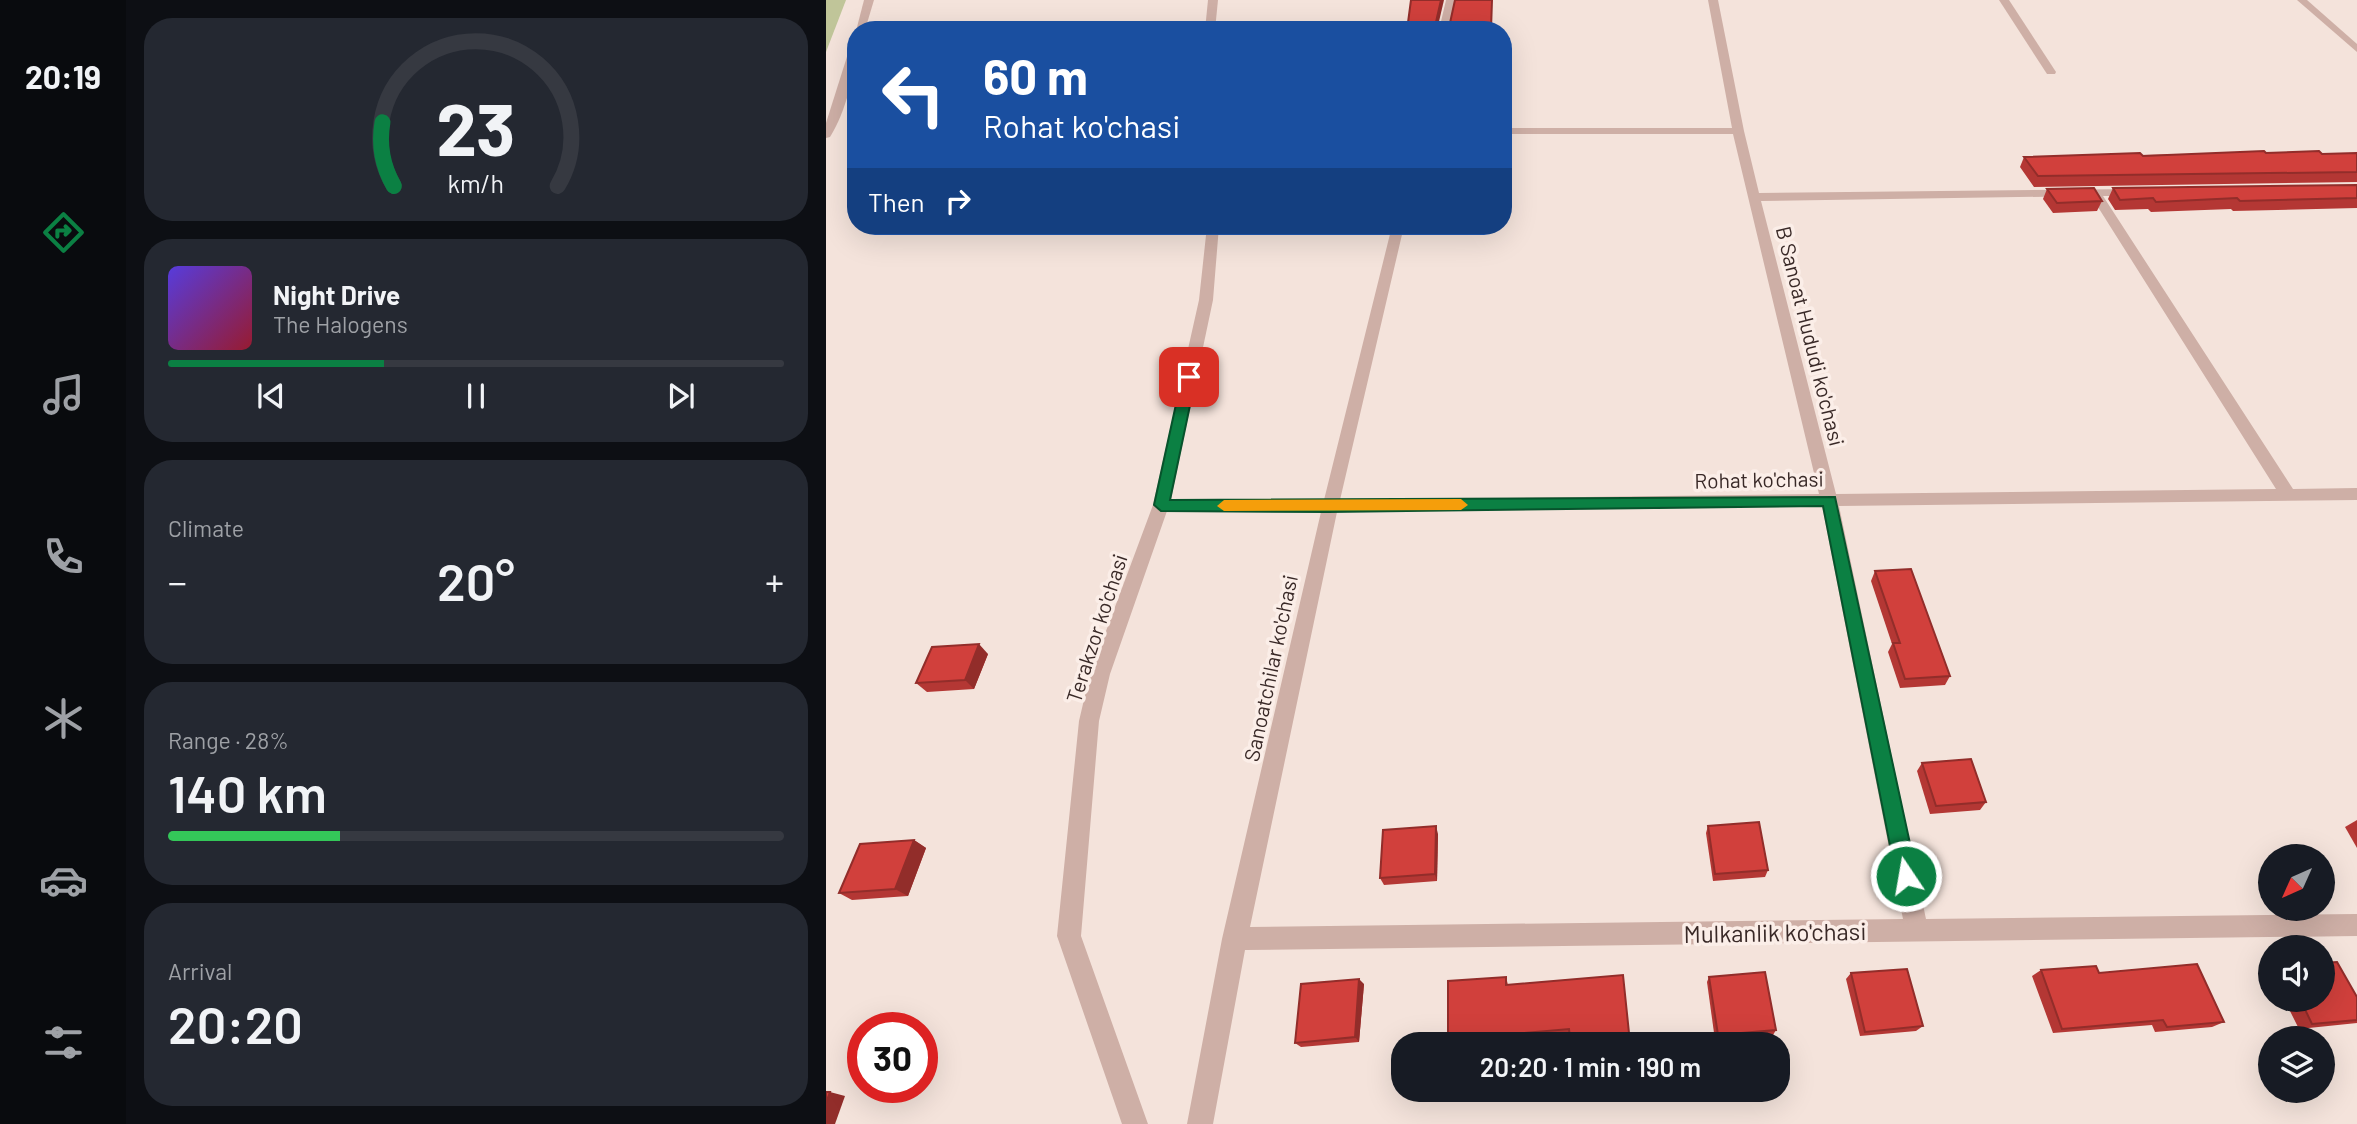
<!DOCTYPE html>
<meta charset="utf-8">
<style>
body{margin:0;font-family:Barlow,sans-serif;background:#242831;color:#f1f3f6;height:100vh;display:flex;flex-direction:column;font-size:26px;white-space:nowrap}
*{box-sizing:border-box;margin:0}
p{font-size:23px;color:#9ea1a6}
.icon{flex:none;width:38px;height:38px;fill:none;stroke:currentColor;stroke-width:2;stroke-linecap:round;stroke-linejoin:round}
.map{position:relative;flex:1;overflow:hidden}
.details{display:flex;flex-direction:column;gap:18px;padding:18px;background:#0d0f14;width:700px}
.details>*{flex:none}
.top-card{position:absolute;left:21px;top:21px;width:665px;height:214px;border-radius:28px;box-shadow:0 7px 28px #0002;background:#1a4fa0;color:#fff;overflow:hidden}
.needle{width:46px;rotate:225deg}
.buttons{position:absolute;left:1432px;top:844px;display:grid;gap:14px}
.buttons a{display:grid;place-items:center;width:77px;height:77px;border-radius:50%;background:#171b24;box-shadow:0 7px 28px #0002;font-size:35px}
.speed{position:absolute;left:21px;top:1012px;display:flex;gap:14px;font-size:35px;font-weight:700;text-align:center}
.speed>*{display:grid;place-content:center;width:91px;height:91px;border-radius:50%;background:#171b24;box-shadow:0 7px 28px #0002;line-height:1}
.speed .limit{border:10px solid #d22;background:#fff;color:#111}
.pin{position:absolute;display:grid;place-items:center;width:60px;height:60px;color:#fff;margin:-30px;border-radius:14px;box-shadow:0 4px 10px #0006}
.me{position:absolute;width:77px;margin:-38px;rotate:348deg;stroke-linejoin:round;filter:drop-shadow(0 0 5px #0008)}
.turn{display:flex;align-items:center;gap:24px;height:147px;padding:0 21px;font-size:32px}
.turn .icon{width:91px;height:91px;stroke-width:2.5}
.turn b{display:block;font-size:49px;line-height:60px}
.then{display:flex;align-items:center;height:66px;padding:0 21px;background:#0003;gap:14px;font-size:26px}
.big{font-size:52px;font-weight:600;line-height:1.1}
.details .card{flex:1;display:flex;flex-direction:column;justify-content:center;gap:10px;min-width:0;padding:0 24px;border-radius:28px;background:#242831}
.details .dial{align-items:center;gap:0}
.dial svg{height:182px;overflow:visible;fill:none;stroke:#363941;stroke-width:7;stroke-linecap:round;text-anchor:middle}
.dial text{fill:#f1f3f6;stroke:none}
.song{display:flex;align-items:center;gap:21px}
.cover{width:84px;height:84px;border-radius:10px;background:linear-gradient(135deg,hsl(250 70% 55%),hsl(350 70% 35%))}
.played{height:7px;border-radius:4px;background:linear-gradient(90deg,#0b8043 35%,#363941 35%)}
.keys{display:flex;justify-content:space-around;direction:ltr}
.heat{display:flex;justify-content:space-between;align-items:center;font-size:38px;direction:ltr}
.charge{height:10px;border-radius:5px;background:linear-gradient(90deg,#34c759 28%,#363941 0)}
.trip{position:absolute;left:565px;top:1032px;width:399px;height:70px;border-radius:28px;background:#171b24;box-shadow:0 7px 28px #0002;font-weight:600;line-height:70px;text-align:center}
main{display:flex;flex:1;min-height:0}
.tabs{display:flex;flex-direction:column;width:126px;justify-content:space-around;align-items:center;background:#090b0e;color:#9ea1a6}
.tabs .icon{width:49px;height:49px}
.tabs .on{color:#0b8043}
.tabs b{font-size:32px;color:#f1f3f6}
.map>svg:first-child{display:block}
.green{fill:#c0c599}
.lines{fill:none;stroke-linecap:round;stroke-linejoin:round}
.street{fill:#ceafa6;fill-rule:evenodd}
.wall{fill:#b43734}
.shaded-wall{fill:#922d2a}
.building{fill:#d1403c;stroke:#922d2a;stroke-width:2}
.route{fill:#0b8043;stroke:#07532c;stroke-width:2}
.slow{fill:#f59e0b}
.labels{text-anchor:middle;dominant-baseline:central;stroke-width:7;stroke-linejoin:round;paint-order:stroke}
.street-label{font-size:21px;fill:#392927;stroke:#fbeee8}
.near-street-label{font-size:24px;fill:#392927;stroke:#fbeee8}
</style>
<main>
<nav class="tabs">
<b>20:19</b>
<svg class="icon on" aria-label="directions" viewBox="0 0 24 24"><path d="M12 3l9 9-9 9-9-9zM9 14v-3h6M13 9l2 2-2 2"/></svg>
<svg class="icon" aria-label="music" viewBox="0 0 24 24"><path d="M9 18V5l10-2v13"/><circle cx="6" cy="18" r="3"/><circle cx="16" cy="16" r="3"/></svg>
<svg class="icon" aria-label="phone" viewBox="0 0 24 24"><path d="M5 4h4l2 5-3 2q2 4 5 5l2-3 5 2v4C11 20 4 13 5 4z"/></svg>
<svg class="icon" aria-label="climate" viewBox="0 0 24 24"><path d="M12 3v18M4 7l16 10M4 17L20 7"/></svg>
<svg class="icon" aria-label="car" viewBox="0 0 24 24"><path d="M5 17H2v-5l4-1 3-4h7l3 4 3 1v5h-3M9 17h6M6 11h13"/><circle cx="7" cy="17" r="2"/><circle cx="17" cy="17" r="2"/></svg>
<svg class="icon" aria-label="filters" viewBox="0 0 24 24"><path d="M4 7h16M4 17h16"/><circle cx="9" cy="7" r="2"/><circle cx="15" cy="17" r="2"/></svg>
</nav>
<section class="details">
<div class="card dial"><svg viewBox="0 0 100 80">
<path d="M14 69A42 42 0 1 1 86 69"/>
<path d="M14 69A42 42 0 0 1 9 41" stroke="#0b8043"/>
<text x="50" y="56" font-size="32" font-weight="700">23</text>
<text x="50" y="72" font-size="11">km/h</text>
</svg></div>
<div class="card">
<div class="song"><i class="cover"></i><div><b>Night Drive</b><p>The Halogens</p></div></div>
<div class="played"></div>
<div class="keys"><svg class="icon" aria-label="previous" viewBox="0 0 24 24"><path d="M18 5L8 12l10 7zM5 5v14"/></svg><svg class="icon" aria-label="pause" viewBox="0 0 24 24"><path d="M8 5v14M16 5v14"/></svg><svg class="icon" aria-label="next" viewBox="0 0 24 24"><path d="M6 5l10 7-10 7zM19 5v14"/></svg></div>
</div>
<div class="card"><p>Climate</p>
<div class="heat"><a>−</a><b class="big">20°</b><a>+</a></div>
</div>
<div class="card"><p>Range · 28%</p><b class="big">140 km</b><div class="charge"></div></div>
<div class="card"><p>Arrival</p><b class="big">20:20</b></div>
</section>
<div class="map">
<svg width="1531" height="1124" viewBox="0 0 1531 1124">
<rect width="100%" height="100%" fill="#f4e3db"/>
<!-- green -->
<path class="green" d="M 0,0 L 20,0 L 0,52 Z"/>
<g class="lines">
<!-- street -->
<g class="street">
<path d="M 38,0 L 48,0 L 39,30 L 30,31 Z"/>
<path d="M 382,0 L 392,0 L 389,30 L 379,30 Z"/>
<path d="M 620,0 L 630,0 L 623,30 L 613,30 Z"/>
<path d="M 882,0 L 892,0 L 918,131 L 933,193 L 1311,189 L 1311,195 L 1307,196 L 1277,196 L 1467,489 L 1531,488 L 1531,500 L 1013,506 L 1100,919 L 1531,914 L 1531,936 L 419,950 L 387,1124 L 361,1124 L 396,939 L 495,512 L 341,511 L 284,674 L 273,721 L 255,936 L 322,1124 L 296,1124 L 231,936 L 253,721 L 264,674 L 327,505 L 373,300 L 381,226 L 393,226 L 387,300 L 345,499 L 498,500 L 566,226 L 578,226 L 514,500 L 993,494 L 907,134 L 677,134 L 677,128 L 906,128 ZM 1265,196 L 1450,489 L 1010,494 L 935,201 ZM 996,506 L 1077,919 L 424,927 L 511,512 Z"/>
<path d="M 1173,0 L 1183,0 L 1230,72 L 1229,74 L 1221,74 Z"/>
<path d="M 1471,0 L 1481,0 L 1531,44 L 1531,52 Z"/>
<path d="M 30,41 C 30,72 20,111 4,137 L 0,138 L 0,123 L 25,44 Z"/>
</g>
</g>
<!-- wall -->
<g class="wall">
<path d="M 1440,153 L 1496,154 L 1531,153 L 1531,182 L 1208,187 L 1194,167 L 1198,157 Z"/>
<path d="M 1531,185 L 1531,208 L 1407,211 L 1405,209 L 1325,212 L 1322,209 L 1289,210 L 1282,199 L 1287,188 Z"/>
<path d="M 1221,189 L 1276,201 L 1271,211 L 1227,213 L 1217,199 Z"/>
<path d="M 1049,571 L 1124,676 L 1119,685 L 1074,688 L 1062,652 L 1066,644 L 1045,581 Z"/>
<path d="M 162,654 L 148,689 L 101,692 L 90,683 Z"/>
<path d="M 1096,763 L 1160,802 L 1154,810 L 1104,814 L 1091,771 Z"/>
<path d="M 1531,820 L 1531,848 L 1519,827 Z"/>
<path d="M 882,826 L 942,870 L 939,877 L 887,881 L 880,833 Z"/>
<path d="M 612,834 L 611,881 L 558,885 L 554,878 Z"/>
<path d="M 88,840 L 100,848 L 82,896 L 26,900 L 13,893 Z"/>
<path d="M 1215,970 L 1273,973 L 1398,1022 L 1386,1027 L 1329,1032 L 1326,1025 L 1227,1033 L 1206,976 Z"/>
<path d="M 1025,973 L 1097,1026 L 1090,1031 L 1034,1036 L 1020,979 Z"/>
<path d="M 680,977 L 682,985 L 803,1033 L 802,1038 L 744,1043 L 743,1034 L 624,1045 L 622,1040 Z"/>
<path d="M 883,977 L 950,1030 L 947,1035 L 889,1040 L 881,982 Z"/>
<path d="M 538,984 L 533,1042 L 475,1047 L 469,1043 Z"/>
<path d="M 1531,997 L 1531,1023 L 1473,1029 L 1458,999 L 1496,999 Z"/>
</g>
<!-- shaded-wall -->
<g class="shaded-wall">
<path d="M 615,0 L 618,0 L 611,30 L 610,22 Z"/>
<path d="M 153,644 L 162,654 L 148,689 L 139,680 Z"/>
<path d="M 610,826 L 612,834 L 611,881 L 609,874 Z"/>
<path d="M 88,840 L 100,848 L 82,896 L 69,889 Z"/>
<path d="M 533,979 L 538,984 L 533,1042 L 529,1037 Z"/>
<path d="M 4,1092 L 19,1096 L 9,1124 L 0,1124 L 0,1103 Z"/>
</g>
<!-- building -->
<g class="building">
<path d="M 585,0 L 615,0 L 610,22 L 624,23 L 629,0 L 666,0 L 665,30 L 581,30 Z"/>
<path d="M 1438,151 L 1440,153 L 1493,151 L 1496,154 L 1531,153 L 1531,172 L 1212,176 L 1198,157 L 1314,153 L 1317,156 Z"/>
<path d="M 1531,185 L 1531,198 L 1414,201 L 1411,198 L 1330,202 L 1327,198 L 1294,200 L 1287,188 Z"/>
<path d="M 1268,188 L 1276,201 L 1231,203 L 1221,189 Z"/>
<path d="M 1085,569 L 1124,676 L 1079,679 L 1067,643 L 1074,643 L 1049,571 Z"/>
<path d="M 153,644 L 139,680 L 90,683 L 106,647 Z"/>
<path d="M 1145,759 L 1160,802 L 1110,806 L 1096,763 Z"/>
<path d="M 933,822 L 942,870 L 889,874 L 882,826 Z"/>
<path d="M 610,826 L 609,874 L 554,878 L 557,830 Z"/>
<path d="M 88,840 L 69,889 L 13,893 L 34,844 Z"/>
<path d="M 1511,962 L 1531,997 L 1531,1020 L 1486,1024 L 1474,999 L 1496,999 L 1496,963 Z"/>
<path d="M 1371,964 L 1398,1022 L 1341,1027 L 1337,1020 L 1236,1029 L 1215,970 L 1270,966 L 1273,973 Z"/>
<path d="M 1081,969 L 1097,1026 L 1039,1032 L 1025,973 Z"/>
<path d="M 939,972 L 950,1030 L 892,1035 L 883,977 Z"/>
<path d="M 797,975 L 803,1033 L 744,1038 L 743,1029 L 622,1040 L 622,981 L 680,977 L 680,985 Z"/>
<path d="M 533,979 L 529,1037 L 469,1043 L 475,984 Z"/>
<path d="M 0,1092 L 4,1092 L 0,1103 Z"/>
</g>
<!-- route -->
<path class="route" d="M 363,373 L 370,377 L 344,500 L 1009,497 L 1091,876 L 1088,883 L 1080,886 L 1073,883 L 1070,876 L 997,506 L 502,512 L 335,511 L 328,505 L 356,377 Z"/>
<!-- slow -->
<path class="slow" d="M 635,499 L 642,505 L 635,510 L 398,511 L 391,506 L 398,500 Z"/>
<g class="labels">
<!-- street labels -->
<g class="street-label">
<text transform="translate(985 336) rotate(76)">B Sanoat Hududi ko'chasi</text>
<text transform="translate(933 479) rotate(-1)">Rohat ko'chasi</text>
<text transform="translate(270 628) rotate(-72)">Terakzor ko'chasi</text>
<text transform="translate(444 668) rotate(-78)">Sanoatchilar ko'chasi</text>
</g>
<!-- near-street labels -->
<g class="near-street-label">
<text transform="translate(949 932) rotate(-1)">Mulkanlik ko'chasi</text>
</g>
</g>
</svg>
<div class="buttons">
<a><svg class="needle" viewBox="-14 -14 28 28"><path d="M0-13l5 13h-10z" fill="#e53935"/><path d="M0 13l5-13h-10z" fill="#9ea1a6"/></svg></a>
<a><svg class="icon" aria-label="sound" viewBox="0 0 24 24"><path d="M4 9h4l5-4v14l-5-4H4zM17 9q2 3 0 6"/></svg></a>
<a><svg class="icon" aria-label="layers" viewBox="0 0 24 24"><path d="M12 4l9 5-9 5-9-5zM3 14l9 5 9-5"/></svg></a>
</div>
<div class="speed"><div class="limit">30</div></div>
<div class="pin" style="left:363px;top:377px;background:#d93025"><svg class="icon" aria-label="arrive" viewBox="0 0 24 24"><path d="M6 21V4h12l-3 4 3 4H6"/></svg></div>
<svg class="me" style="left:1080px;top:876px" viewBox="-20 -20 40 40"><circle r="17" fill="#0b8043" stroke="#fff" stroke-width="3"/><path d="M0-11L8 9 0 5-8 9z" fill="#fff"/></svg>
<div class="trip">20:20 · 1 min · 190 m</div>
<div class="top-card">
<div class="turn"><svg class="icon" aria-label="left" viewBox="0 0 24 24"><path d="M17 20v-9H6M10 6l-5 5 5 5"/></svg><div><b>60 m</b>Rohat ko'chasi</div></div>
<div class="then">Then<svg class="icon" aria-label="right" viewBox="0 0 24 24"><path d="M7 20v-9h11M14 6l5 5-5 5"/></svg></div>
</div>
</div>
</main>
